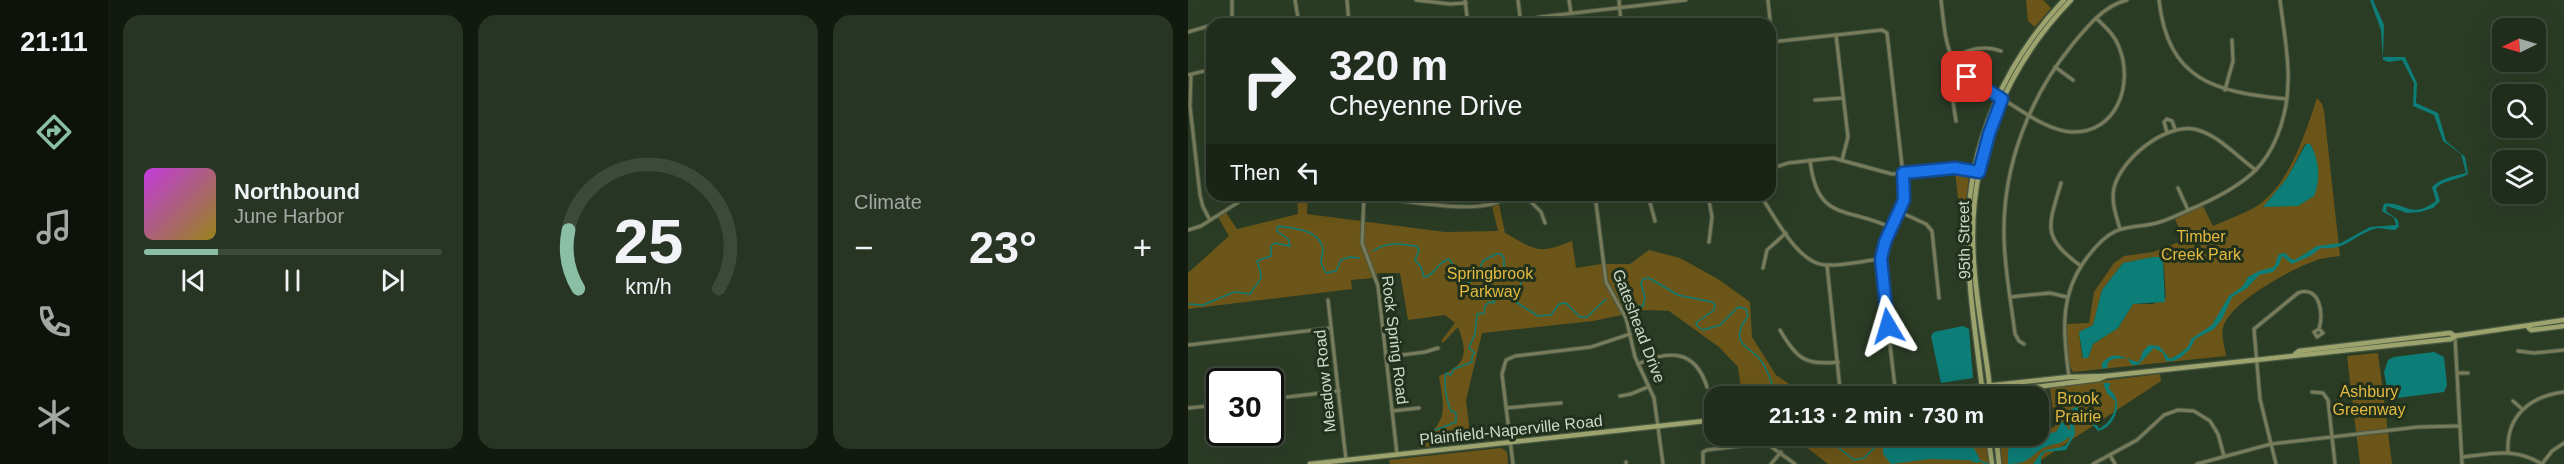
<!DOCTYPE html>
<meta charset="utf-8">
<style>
body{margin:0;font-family:Helvetica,sans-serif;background:#283525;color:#f1f3f6;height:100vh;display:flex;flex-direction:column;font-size:22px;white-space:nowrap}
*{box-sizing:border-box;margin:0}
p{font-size:20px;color:#a2a8a3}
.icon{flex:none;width:33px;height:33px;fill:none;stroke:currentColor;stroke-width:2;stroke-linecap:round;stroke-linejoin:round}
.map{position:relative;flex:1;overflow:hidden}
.side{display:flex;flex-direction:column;gap:15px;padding:15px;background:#12190f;width:1080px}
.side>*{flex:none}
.top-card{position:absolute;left:18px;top:18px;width:570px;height:183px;border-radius:18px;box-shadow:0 6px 24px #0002,0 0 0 2px #3d493b;background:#202d1c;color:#f1f3f6;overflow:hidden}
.needle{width:39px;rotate:265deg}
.controls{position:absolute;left:1304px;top:18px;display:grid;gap:12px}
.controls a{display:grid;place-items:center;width:54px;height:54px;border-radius:12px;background:#202d1c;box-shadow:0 6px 24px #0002,0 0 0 2px #3d493b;font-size:30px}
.speed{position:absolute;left:18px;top:368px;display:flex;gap:12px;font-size:30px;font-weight:700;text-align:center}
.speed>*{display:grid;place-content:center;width:78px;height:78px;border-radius:50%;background:#202d1c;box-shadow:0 6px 24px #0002,0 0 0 2px #3d493b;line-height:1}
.speed .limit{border:3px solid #111;border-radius:9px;background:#fff;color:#111}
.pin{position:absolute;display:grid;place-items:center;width:51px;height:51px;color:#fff;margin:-26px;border-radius:12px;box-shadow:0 3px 9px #0006}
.me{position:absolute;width:66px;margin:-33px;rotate:353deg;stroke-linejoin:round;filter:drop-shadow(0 0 4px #0008)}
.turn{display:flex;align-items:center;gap:21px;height:126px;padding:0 24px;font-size:27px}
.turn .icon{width:78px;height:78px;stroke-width:2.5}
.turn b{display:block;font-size:42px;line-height:51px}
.then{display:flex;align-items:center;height:57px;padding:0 24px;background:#0003;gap:12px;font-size:22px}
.big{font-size:45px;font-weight:800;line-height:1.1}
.side .tile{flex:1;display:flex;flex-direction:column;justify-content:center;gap:9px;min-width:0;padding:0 21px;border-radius:18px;background:#283525}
.side .dial{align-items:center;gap:0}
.dial svg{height:156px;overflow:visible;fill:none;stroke:#3d493b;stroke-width:7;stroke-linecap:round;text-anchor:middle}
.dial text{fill:#f1f3f6;stroke:none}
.song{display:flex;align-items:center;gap:18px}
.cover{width:72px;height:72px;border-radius:9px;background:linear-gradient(135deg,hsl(290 70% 55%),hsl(50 70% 35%))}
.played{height:6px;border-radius:3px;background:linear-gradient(90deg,#8abfa5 25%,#3d493b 25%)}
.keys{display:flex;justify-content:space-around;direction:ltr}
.heat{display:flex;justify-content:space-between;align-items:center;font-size:33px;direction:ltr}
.side .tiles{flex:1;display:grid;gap:15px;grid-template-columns:repeat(3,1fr)}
.trip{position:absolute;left:516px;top:386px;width:345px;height:60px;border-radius:18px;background:#202d1c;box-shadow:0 6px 24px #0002,0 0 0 2px #3d493b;font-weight:800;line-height:60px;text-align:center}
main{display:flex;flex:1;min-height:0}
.dock{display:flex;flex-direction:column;width:108px;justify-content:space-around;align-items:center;background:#0d120b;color:#a2a8a3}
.dock .icon{width:42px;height:42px}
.dock .on{color:#8abfa5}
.dock b{font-size:27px;color:#f1f3f6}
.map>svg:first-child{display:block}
.green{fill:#6b5518;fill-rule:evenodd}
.water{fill:#0d7d77}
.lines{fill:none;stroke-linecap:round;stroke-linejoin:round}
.stream{stroke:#0d7d77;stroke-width:1.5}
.street-casing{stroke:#485843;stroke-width:5}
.secondary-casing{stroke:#485843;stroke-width:7}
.street{stroke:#787c5a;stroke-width:3}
.secondary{stroke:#9da36c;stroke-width:4.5}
.route-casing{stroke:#114b97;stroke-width:15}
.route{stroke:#1a73e8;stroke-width:10}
.labels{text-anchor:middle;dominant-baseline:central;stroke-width:6;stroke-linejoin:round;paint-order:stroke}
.park-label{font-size:16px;fill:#e6b941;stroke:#21311c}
.street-label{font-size:16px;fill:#ced8ca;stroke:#21311c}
</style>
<main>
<nav class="dock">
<b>21:11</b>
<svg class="icon on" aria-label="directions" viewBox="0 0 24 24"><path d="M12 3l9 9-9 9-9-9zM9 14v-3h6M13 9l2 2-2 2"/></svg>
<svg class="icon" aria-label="music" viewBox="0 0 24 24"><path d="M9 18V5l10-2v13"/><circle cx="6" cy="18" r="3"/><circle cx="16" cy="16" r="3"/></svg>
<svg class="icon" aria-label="phone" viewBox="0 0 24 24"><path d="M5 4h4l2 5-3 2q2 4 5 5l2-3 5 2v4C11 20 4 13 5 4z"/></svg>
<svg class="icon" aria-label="climate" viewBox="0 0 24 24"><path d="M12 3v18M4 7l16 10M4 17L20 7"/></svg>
</nav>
<section class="side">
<div class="tiles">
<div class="tile">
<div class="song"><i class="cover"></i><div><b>Northbound</b><p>June Harbor</p></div></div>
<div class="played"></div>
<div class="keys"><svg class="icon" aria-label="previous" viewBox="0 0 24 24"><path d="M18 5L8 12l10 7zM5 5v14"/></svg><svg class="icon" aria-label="pause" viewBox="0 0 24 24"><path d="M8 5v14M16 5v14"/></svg><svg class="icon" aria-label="next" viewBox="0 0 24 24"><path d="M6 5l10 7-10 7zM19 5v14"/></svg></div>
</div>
<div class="tile dial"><svg viewBox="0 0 100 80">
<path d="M14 69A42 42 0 1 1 86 69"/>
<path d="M14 69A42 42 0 0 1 9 39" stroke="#8abfa5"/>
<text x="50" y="56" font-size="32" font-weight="700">25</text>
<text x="50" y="72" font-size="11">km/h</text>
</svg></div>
<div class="tile"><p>Climate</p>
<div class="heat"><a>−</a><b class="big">23°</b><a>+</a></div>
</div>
</div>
</section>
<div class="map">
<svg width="1376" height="464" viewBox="0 0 1376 464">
<rect width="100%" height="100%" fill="#2b3c25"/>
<!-- green -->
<g class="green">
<path d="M 838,0 L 855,0 L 863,8 L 847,27 L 840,21 Z"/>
<path d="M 1129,98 L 1134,104 L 1136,111 L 1152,256 C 1143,257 1133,258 1124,262 C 1102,270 1040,303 1035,328 C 1033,335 1037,348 1038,356 L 885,372 L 881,364 L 877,324 L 901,323 L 906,292 L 926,263 L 936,256 L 965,252 L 996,240 L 987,219 L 1015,206 L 1025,226 C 1040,219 1059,213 1072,204 C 1103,180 1117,134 1129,98 ZM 1117,144 L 1122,144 C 1131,159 1132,180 1126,196 L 1100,206 L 1075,207 L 1099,178 ZM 965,257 L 973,258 L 976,266 L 978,298 L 965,304 L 945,304 L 930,328 L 905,344 L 901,356 L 894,357 L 891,332 L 905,325 L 914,290 L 935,263 Z"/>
<path d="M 767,172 L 781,175 L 776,222 L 780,286 Z"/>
<path d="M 109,195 L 120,195 L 119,214 L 257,232 L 310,231 L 304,206 L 311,204 L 317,233 C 348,250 349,255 384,241 L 388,268 L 413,264 L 442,264 L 461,250 L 492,258 L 530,279 L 562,302 L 564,337 L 588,375 L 607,388 L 619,390 L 620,396 L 554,396 L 550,367 L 531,347 L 481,311 L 458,310 L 405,321 L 294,333 L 278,400 L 283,442 L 230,448 C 258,417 258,418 251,376 C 279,365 280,353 270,327 L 255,343 L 253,341 L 267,323 L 257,315 L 220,320 L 212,273 L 190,273 L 186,278 L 163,280 L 164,289 L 0,309 L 0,273 L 41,236 L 30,217 L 37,211 L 49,229 L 110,214 Z"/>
<path d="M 783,211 L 783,241 L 798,377 L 782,259 Z"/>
<path d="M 1190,353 L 1204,464 L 1172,464 L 1159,356 Z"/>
<path d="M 972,374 L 973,381 L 847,464 L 813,464 L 809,435 L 850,435 L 851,429 L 867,427 L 862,387 Z"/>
<path d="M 603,435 L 798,435 L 802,464 L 640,464 Z"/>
<path d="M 313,448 L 319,452 L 320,464 L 202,464 L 201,460 Z"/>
</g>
<!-- water -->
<g class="water">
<path d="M 1182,0 L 1185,0 L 1196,25 L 1195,57 L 1217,57 L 1229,83 L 1228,103 L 1250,113 L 1258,141 L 1277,157 L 1280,174 C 1270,180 1258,179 1248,188 L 1252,201 L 1245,208 L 1232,212 L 1219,213 L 1199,206 L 1198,211 L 1210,220 L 1211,227 L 1207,230 C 1198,230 1192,226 1183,230 C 1163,238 1157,250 1133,248 L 1122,256 L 1104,264 L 1094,256 L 1091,265 L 1085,272 L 1071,275 L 1059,288 L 1044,297 L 1034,319 L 1026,329 L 1007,339 L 1002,349 L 992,358 L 985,361 L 978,361 L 975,353 L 966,348 L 950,365 L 944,365 L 939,358 L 925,359 L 920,362 L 919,368 L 914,369 L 914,363 C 929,348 936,360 951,362 L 955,351 L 961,345 L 971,346 L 982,359 L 991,354 L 1000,347 L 1003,339 L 1024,325 L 1041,296 L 1055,286 L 1060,277 L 1071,271 L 1086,267 L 1091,254 L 1097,253 L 1103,259 L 1107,260 L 1129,246 L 1153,243 L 1182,227 L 1208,225 L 1206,218 L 1194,211 L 1196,204 C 1216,200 1221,221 1248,201 L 1244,187 C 1253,178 1266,176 1278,173 L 1273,154 L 1255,141 L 1246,115 L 1225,106 L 1226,83 L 1214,60 L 1201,62 L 1195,60 L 1193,30 Z"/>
<path d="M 1118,144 L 1122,144 C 1131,158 1133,180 1126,196 L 1110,206 L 1075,207 L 1099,178 Z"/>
<path d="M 965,257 L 971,257 L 975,261 L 977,302 L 945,304 L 930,328 L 905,344 L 900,358 L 895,358 L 891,332 L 905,325 L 914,290 L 935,263 Z"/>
<path d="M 775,326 L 781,329 L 785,378 L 753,383 L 743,336 L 746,332 Z"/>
<path d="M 1246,352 L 1256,357 L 1259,385 L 1256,392 L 1209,398 L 1200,392 L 1196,372 L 1200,360 L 1206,357 Z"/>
<path d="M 915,383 L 922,383 L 921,389 C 937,401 927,428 910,431 L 895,413 L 888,411 L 885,415 L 887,434 L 878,450 L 857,452 L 853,457 L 853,464 L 845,464 L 854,452 C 865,446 881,451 882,436 C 872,445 872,442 860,446 C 844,451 845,464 820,464 L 820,450 L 827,439 L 868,432 L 874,421 L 882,431 L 881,415 L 882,410 L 888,407 C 901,409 906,419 911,429 C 922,422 928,414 927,401 L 919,393 Z"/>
<path d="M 741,435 L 780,435 C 782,445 791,454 792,461 L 789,463 L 781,460 L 741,459 L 703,464 L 695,454 L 695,445 L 700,442 Z"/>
</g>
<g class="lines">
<!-- stream -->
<g class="stream">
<path d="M 185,251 C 200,241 211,244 228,246 L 231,250 L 227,260 L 233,267 L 236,277 C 247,276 250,261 261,259 L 264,263 L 267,279 L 279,283 L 287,280 L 295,261 L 308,254 L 313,254 L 316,258 L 316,273 L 330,275 C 336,282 332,288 327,293 L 328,302 L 350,316 L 363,315 L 371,304 L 378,303 L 392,317 L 399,317 L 418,299"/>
<path d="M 435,297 L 449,306 L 455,306 L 457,298 L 453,283 L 455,279 L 461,278 L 490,295 L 524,302 L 527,305 L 526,310 L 508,323 L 509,326 L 515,330 L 532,325 L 550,307 L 558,309 L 560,316 C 558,320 554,323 553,328 C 547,345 562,348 571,358 C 577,365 581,375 584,384 L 576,386 L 576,396"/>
<path d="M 0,304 L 15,305 L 46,292 L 62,294 C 72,277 77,283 69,261 L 83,256 L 83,246 L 87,243 L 102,246 L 100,239 L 89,231 L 89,228 L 91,226 C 106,228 132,230 135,249 C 135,253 133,259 133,263 L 138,273 L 148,271 L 153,260 L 162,257 L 171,258"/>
<path d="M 644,435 L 646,444 L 666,460 L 676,458 L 687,447 L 695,447"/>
<path d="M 246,444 L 250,436 L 245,434 L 245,431 L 268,422 L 268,413 L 263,411 C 259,402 255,383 258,373 L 263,375 L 266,369 L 284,362 L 284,356 L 287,353 L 281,348 L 287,334 L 289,314 L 296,313 L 297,306 L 301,302 L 306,303 L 306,300 L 313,298 L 309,294 L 317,295 L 319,289 L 322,295 L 327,293"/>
<path d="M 792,461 L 800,464"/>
</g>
<defs>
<g id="street">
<path d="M 107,0 L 111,24"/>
<path d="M 159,0 L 161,24"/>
<path d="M 228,0 L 262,4 L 278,3"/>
<path d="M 277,0 L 280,24"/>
<path d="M 330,0 L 333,24"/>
<path d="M 381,0 L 383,13"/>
<path d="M 431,0 L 433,24"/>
<path d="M 580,0 L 585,50 L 582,69"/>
<path d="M 753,0 C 759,53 759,71 810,97"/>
<path d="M 971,0 C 980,81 1027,92 1099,99"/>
<path d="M 26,24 L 44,22 L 61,24"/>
<path d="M 44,24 L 44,0"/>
<path d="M 325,24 L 352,17 L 498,0"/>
<path d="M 0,32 L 24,25"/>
<path d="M 648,35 L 660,137 L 654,160"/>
<path d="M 582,42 L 694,30 L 699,33 L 717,192 C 715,216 696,235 692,259 L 708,396"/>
<path d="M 764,59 L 760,69 L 768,121"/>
<path d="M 764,59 C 779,49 796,45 813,51"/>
<path d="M 867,67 L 885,80"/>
<path d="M 0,75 L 24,69"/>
<path d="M 3,75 L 2,106 L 12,195 L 15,207 L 22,220"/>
<path d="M 1037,90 L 1045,61 L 1044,40"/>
<path d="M 627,100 L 655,98"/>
<path d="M 816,100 C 836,112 859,130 883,132 C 929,134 946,84 931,47 C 927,35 917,27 908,18"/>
<path d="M 979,132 L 976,122 L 979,119 L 984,121 L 987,129"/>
<path d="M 622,160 C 629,223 659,206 704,228"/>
<path d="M 582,169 L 600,163 L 645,158 L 704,174 L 767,168 L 786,171"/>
<path d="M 873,183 C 861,225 852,237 893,266"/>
<path d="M 990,188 L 1000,210"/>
<path d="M 176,195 L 174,243 L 190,286 L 209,454"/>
<path d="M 187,195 C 210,202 269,209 293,206 C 304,205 315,201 324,195"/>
<path d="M 301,195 L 304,204"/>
<path d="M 336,195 L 353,212 L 357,223"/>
<path d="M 407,195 L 418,282 L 438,318 L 447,357 L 466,398 L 475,464"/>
<path d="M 460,195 L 467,221"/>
<path d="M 520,195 L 524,217 L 521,242"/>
<path d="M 572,195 C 587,216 609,263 637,265 C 655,266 675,261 692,259"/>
<path d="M 712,212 L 738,224 L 744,231 L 751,298"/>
<path d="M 932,229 C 928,215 923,202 926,188 C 933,159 976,124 1006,129 C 1030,134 1049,157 1068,170"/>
<path d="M 0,230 L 13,226 L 54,200 L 77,195"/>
<path d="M 639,265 L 652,389"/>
<path d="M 575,268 L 579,250 L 598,233"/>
<path d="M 822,297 L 862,293 L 879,297"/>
<path d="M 140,300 L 158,460"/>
<path d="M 592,330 C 608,358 617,366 650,362"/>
<path d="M 1267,337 L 1274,464"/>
<path d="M 836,344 L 831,341 L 827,334 C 823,301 816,267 816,234 C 815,166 841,98 884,45 C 899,27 915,6 939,0"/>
<path d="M 0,345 L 143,328"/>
<path d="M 1330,351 L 1346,353 L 1376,350"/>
<path d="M 198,357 L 237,352 L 250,348"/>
<path d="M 450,364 C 481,350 507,349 519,387"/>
<path d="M 1271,373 L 1280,373"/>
<path d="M 881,377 C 875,334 871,295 898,259 C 906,248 915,237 928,231 C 941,225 958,227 972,222 C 985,218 998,211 1010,206 C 1061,183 1087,163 1098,105 C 1104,70 1096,34 1092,0"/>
<path d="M 1124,392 L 1135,393 L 1140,400 L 1147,464"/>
<path d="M 432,396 L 443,394 L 460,387"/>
<path d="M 82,399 L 151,391"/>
<path d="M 1325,401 L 1334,409"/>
<path d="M 0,408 L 32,405"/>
<path d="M 318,408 L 373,403"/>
<path d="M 204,411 L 231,408"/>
<path d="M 1320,452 C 1318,416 1342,396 1376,392"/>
<path d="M 922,455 L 927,464"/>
<path d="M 1274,457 C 1305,454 1326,447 1354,464"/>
<path d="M 325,464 L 314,374 L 318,360 L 327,356 L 403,347 L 442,334"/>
<path d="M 438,464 L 438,462"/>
<path d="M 515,464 L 515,452 L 519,450 L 578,443 L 607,464"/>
<path d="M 583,464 L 593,452"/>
<path d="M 905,464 L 949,440 L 976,415 L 990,410 L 1006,411 L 1022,421 L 1030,434 L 1036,456"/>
<path d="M 1009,464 L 1083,444 L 1230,427 L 1272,426"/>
<path d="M 1088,464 L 1072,399 L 1066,329 L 1110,293 C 1132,285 1136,314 1131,329 L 1135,333 L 1129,337 L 1126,332 L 1131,329"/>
<path d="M 1354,464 L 1364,451 L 1376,443"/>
</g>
<g id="secondary">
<path d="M 1340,327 L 1343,330 L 1376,326"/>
<path d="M 1107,354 L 1111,351 L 1262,333 L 1267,336"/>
<path d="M 704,396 L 881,377 L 918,376"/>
<path d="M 777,396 L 911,379 L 918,376 L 1263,339 L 1267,336 L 1376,320"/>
<path d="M 795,396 C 789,342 779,286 780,232 C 780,145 816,63 876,0"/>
<path d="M 803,396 C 797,345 786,293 785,242 C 783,151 820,65 883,0"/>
<path d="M 800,435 L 804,464"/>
<path d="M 808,435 L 811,464"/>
<path d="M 122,464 L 526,420"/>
</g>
</defs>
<!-- street casing -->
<use href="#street" class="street-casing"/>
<!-- secondary casing -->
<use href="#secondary" class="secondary-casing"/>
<!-- street -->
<use href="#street" class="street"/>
<!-- secondary -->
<use href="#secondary" class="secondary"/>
</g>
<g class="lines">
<defs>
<path id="route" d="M 700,326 L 693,259 L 697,242 L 716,200 L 715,173 L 767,168 L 791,172 L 801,134 L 814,99 L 779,77"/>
</defs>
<!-- route casing -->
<use href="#route" class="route-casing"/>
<!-- route -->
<use href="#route" class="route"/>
</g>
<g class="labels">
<!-- park labels -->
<g class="park-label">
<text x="1013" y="236">Timber<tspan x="1013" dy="18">Creek Park</tspan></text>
<text x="302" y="273">Springbrook<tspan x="302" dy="18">Parkway</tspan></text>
<text x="1181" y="391">Ashbury<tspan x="1181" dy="18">Greenway</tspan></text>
<text x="890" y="398">Brook<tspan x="890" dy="18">Prairie</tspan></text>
</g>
<!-- street labels -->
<g class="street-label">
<text transform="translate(776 240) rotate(-91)">95th Street</text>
<text transform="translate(451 326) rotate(69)">Gateshead Drive</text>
<text transform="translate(207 340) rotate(83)">Rock Spring Road</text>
<text transform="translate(137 381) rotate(-96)">Meadow Road</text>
<text transform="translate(323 430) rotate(-6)">Plainfield-Naperville Road</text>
</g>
</g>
</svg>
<div class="controls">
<a><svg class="needle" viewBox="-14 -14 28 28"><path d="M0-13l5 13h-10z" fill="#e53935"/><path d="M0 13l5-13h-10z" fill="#a2a8a3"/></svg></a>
<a><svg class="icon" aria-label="search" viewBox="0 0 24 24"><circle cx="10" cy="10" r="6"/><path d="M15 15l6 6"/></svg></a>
<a><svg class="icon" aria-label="layers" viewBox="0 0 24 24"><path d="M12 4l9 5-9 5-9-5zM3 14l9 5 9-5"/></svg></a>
</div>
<div class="speed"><div class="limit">30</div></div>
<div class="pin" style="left:779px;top:77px;background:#d93025"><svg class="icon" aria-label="arrive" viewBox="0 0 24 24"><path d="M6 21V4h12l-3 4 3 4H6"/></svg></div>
<svg class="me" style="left:700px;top:326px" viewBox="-20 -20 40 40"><path d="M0-17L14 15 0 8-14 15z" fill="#1a73e8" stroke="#fff" stroke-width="4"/></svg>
<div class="trip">21:13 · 2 min · 730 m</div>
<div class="top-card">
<div class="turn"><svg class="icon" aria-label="right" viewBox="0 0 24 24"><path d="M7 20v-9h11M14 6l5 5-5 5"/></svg><div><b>320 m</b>Cheyenne Drive</div></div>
<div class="then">Then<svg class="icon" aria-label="left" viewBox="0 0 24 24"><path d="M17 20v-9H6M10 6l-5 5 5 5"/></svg></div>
</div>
</div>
</main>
